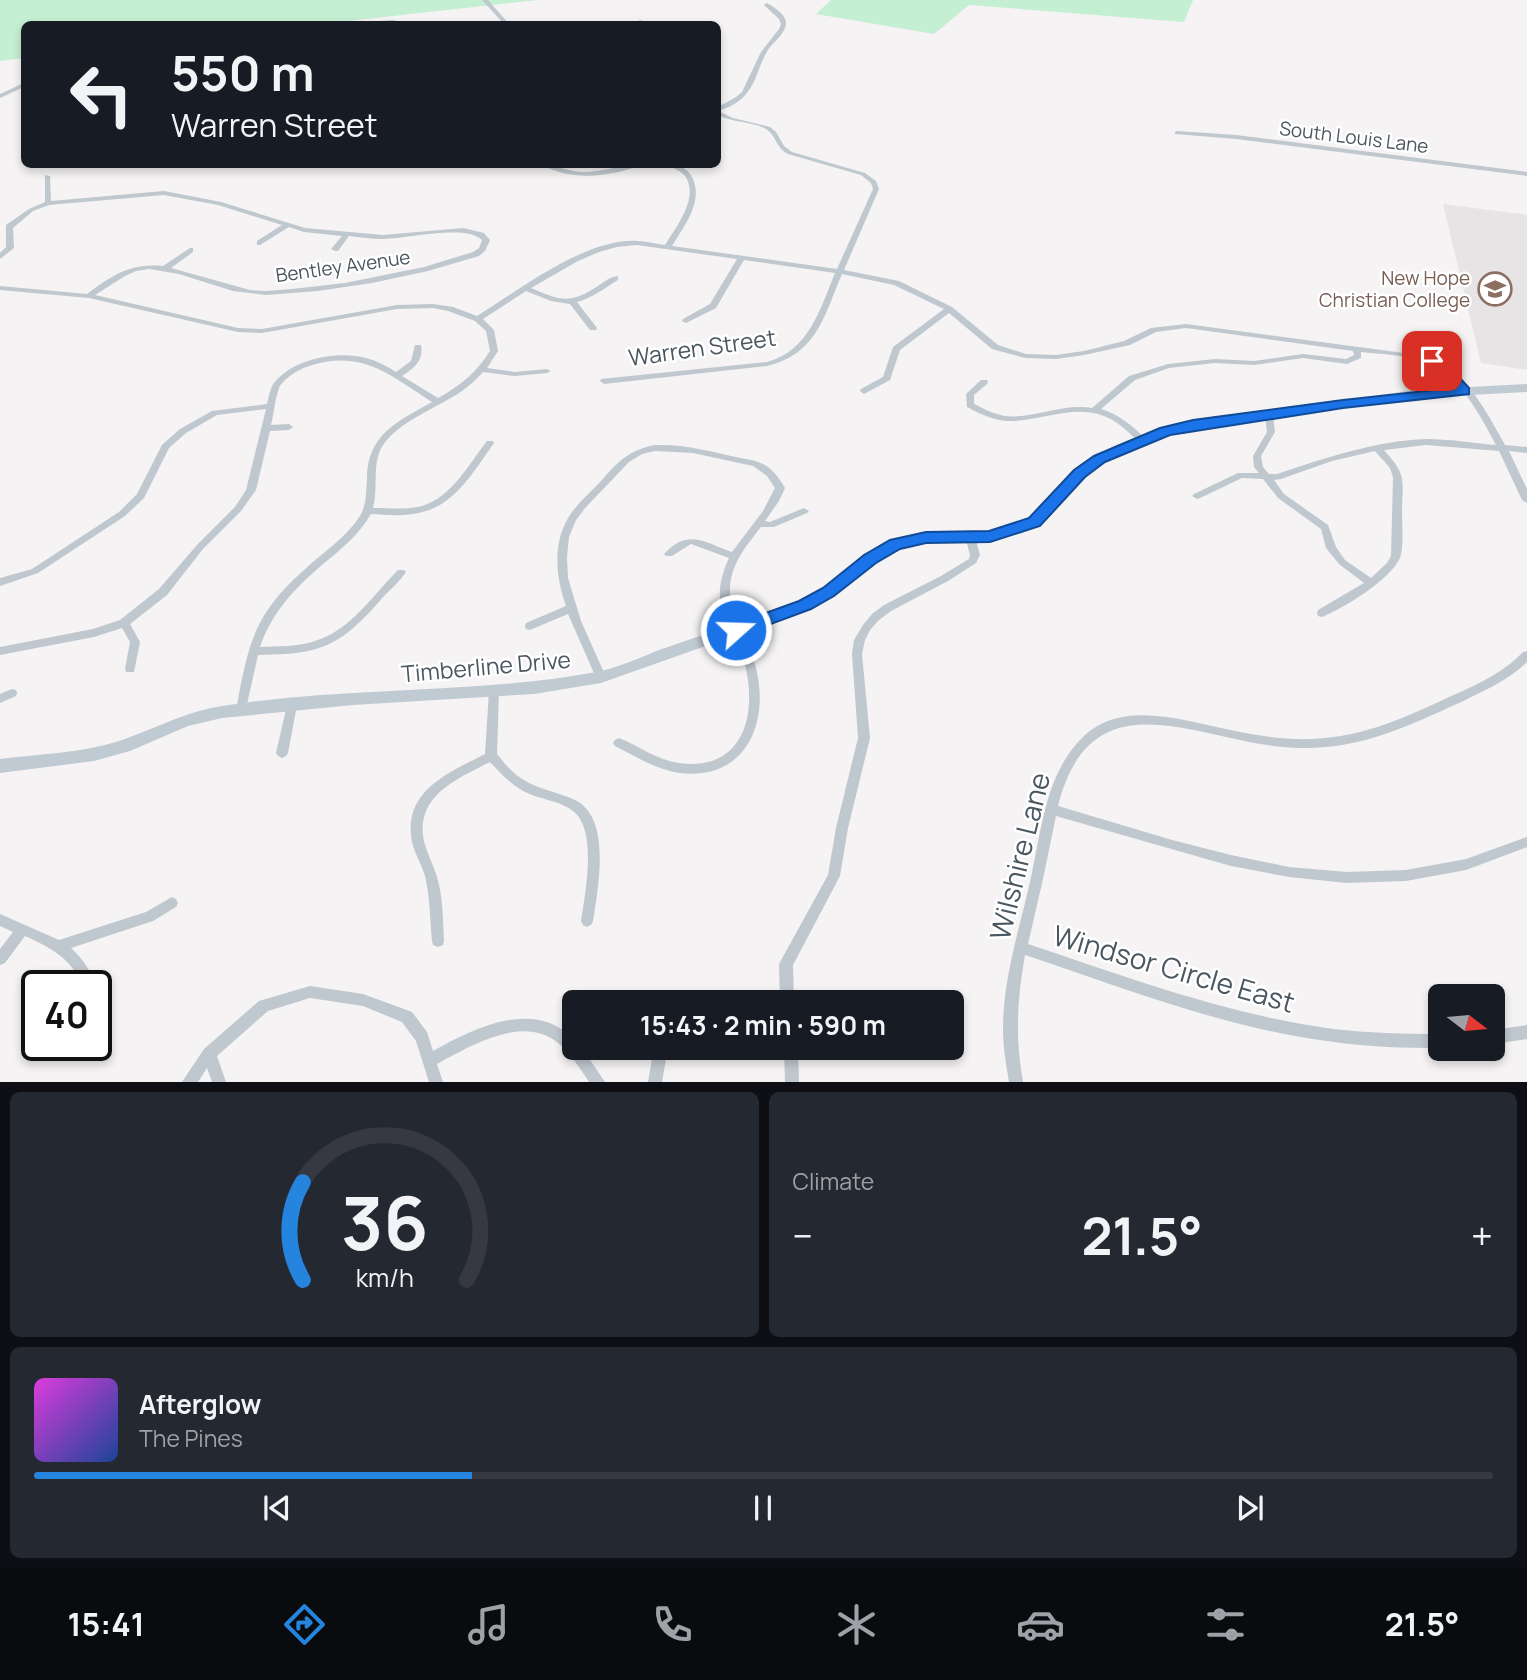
<!DOCTYPE html>
<meta charset="utf-8">
<style>
body{margin:0;font-family:Manrope,sans-serif;background:#242831;color:#f1f3f6;height:100vh;display:flex;flex-direction:column;font-size:26px;white-space:nowrap}
*{box-sizing:border-box;margin:0}
p{font-size:23px;color:#9ea1a6}
.icon{flex:none;width:38px;height:38px;fill:none;stroke:currentColor;stroke-width:2;stroke-linecap:round;stroke-linejoin:round}
.map{position:relative;height:1082px;overflow:hidden}
.panel{display:flex;flex-direction:column;gap:10px;padding:10px;background:#0d0f14;flex:1}
.panel>*{flex:none}
.guide{position:absolute;left:21px;top:21px;width:700px;height:147px;border-radius:10px;box-shadow:0 4px 10px #0003;background:#171b24;color:#f1f3f6;overflow:hidden}
.needle{width:46px;rotate:106deg}
.controls{position:absolute;left:1428px;top:984px;display:grid;gap:14px}
.controls a{display:grid;place-items:center;width:77px;height:77px;border-radius:10px;background:#171b24;box-shadow:0 4px 10px #0003;font-size:35px}
.speed{position:absolute;left:21px;top:970px;display:flex;gap:14px;font-size:35px;font-weight:700;text-align:center}
.speed>*{display:grid;place-content:center;width:91px;height:91px;border-radius:50%;background:#171b24;box-shadow:0 4px 10px #0003;line-height:1}
.speed .limit{border:4px solid #111;border-radius:10px;background:#fff;color:#111}
.pin{position:absolute;display:grid;place-items:center;width:60px;height:60px;color:#fff;margin:-30px;border-radius:14px;box-shadow:0 4px 10px #0006}
.me{position:absolute;width:77px;margin:-38px;rotate:70deg;stroke-linejoin:round;filter:drop-shadow(0 0 5px #0008)}
.turn{display:flex;align-items:center;gap:24px;height:147px;padding:0 35px;font-size:32px}
.turn .icon{width:91px;height:91px;stroke-width:2.5}
.turn b{display:block;font-size:49px;line-height:60px}
.big{font-size:52px;font-weight:700;line-height:1.1}
.panel .tile{flex:1;display:flex;flex-direction:column;justify-content:center;gap:10px;min-width:0;padding:0 24px;border-radius:10px;background:#242831}
.panel .dial{align-items:center;gap:0}
.dial svg{height:182px;overflow:visible;fill:none;stroke:#363941;stroke-width:7;stroke-linecap:round;text-anchor:middle}
.dial text{fill:#f1f3f6;stroke:none}
.song{display:flex;align-items:center;gap:21px}
.cover{width:84px;height:84px;border-radius:10px;background:linear-gradient(135deg,hsl(300 70% 55%),hsl(220 70% 35%))}
.played{height:7px;border-radius:4px;background:linear-gradient(90deg,#2484de 30%,#363941 30%)}
.keys{display:flex;justify-content:space-around;direction:ltr}
.heat{display:flex;justify-content:space-between;align-items:center;font-size:38px;direction:ltr}
.panel .tiles{flex:1;display:grid;gap:10px;grid-template-columns:1fr 1fr}
.tile:last-child{grid-column:span 2}
.trip{position:absolute;left:562px;top:990px;width:402px;height:70px;border-radius:10px;background:#171b24;box-shadow:0 4px 10px #0003;font-weight:700;line-height:70px;text-align:center}
.dock{display:flex;height:112px;justify-content:space-around;align-items:center;background:#090b0e;color:#9ea1a6}
.dock .icon{width:49px;height:49px}
.dock .selected{color:#2484de}
.dock b{font-size:32px;color:#f1f3f6}
.map>svg:first-child{display:block}
.education{fill:#e6e4e5}
.green{fill:#c5efd2}
.lines{fill:none;stroke-linecap:round;stroke-linejoin:round}
.street{fill:#bfc8ce;fill-rule:evenodd}
.secondary{fill:#c0cad3;fill-rule:evenodd}
.route{fill:#1a73e8;stroke:#114b97;stroke-width:2}
.labels{text-anchor:middle;dominant-baseline:central;stroke-width:5;stroke-linejoin:round;paint-order:stroke}
.far-street-label{font-size:19px;fill:#4b5760;stroke:#fff}
.far-education-label{font-size:19px;fill:#785e54;stroke:#fff;text-anchor:end}
.street-label{font-size:23px;fill:#4b5760;stroke:#fff}
.near-street-label{font-size:28px;fill:#4b5760;stroke:#fff}
</style>
<div class="map">
<svg width="1527" height="1082" viewBox="0 0 1527 1082">
<rect width="100%" height="100%" fill="#f5f3f3"/>
<!-- education -->
<path class="education" d="M 1443,204 L 1527,215 L 1527,370 L 1481,363 Z"/>
<!-- green -->
<g class="green">
<path d="M 0,0 L 538,0 L 321,24 L 24,24 L 24,58 L 0,61 Z"/>
<path d="M 831,0 L 1193,0 L 1184,22 L 969,5 L 934,34 L 816,14 Z"/>
</g>
<g class="lines">
<!-- street -->
<g class="street">
<path d="M 482,0 L 488,0 L 509,24 L 504,24 Z"/>
<path d="M 767,3 C 774,7 785,14 786,22 C 787,33 773,42 768,50 C 759,64 757,82 746,94 C 739,103 728,108 718,111 L 718,107 L 736,97 L 742,92 L 761,52 L 779,29 L 781,24 L 779,19 L 765,6 L 764,5 Z"/>
<path d="M 393,20 L 408,24 L 365,24 L 368,22 Z"/>
<path d="M 640,20 L 650,23 L 651,24 L 638,23 L 637,22 Z"/>
<path d="M 24,83 L 24,87 L 0,98 L 0,94 Z"/>
<path d="M 718,111 L 733,118 L 770,127 L 776,132 L 784,146 L 792,152 L 865,173 L 876,181 L 879,189 L 844,270 L 899,281 L 952,307 L 998,345 L 1026,354 L 1056,355 L 1084,351 L 1124,341 L 1151,328 L 1186,324 L 1419,355 C 1428,357 1437,360 1445,365 C 1472,383 1490,418 1505,445 L 1527,447 L 1527,453 L 1509,451 L 1527,489 L 1527,503 L 1522,500 L 1499,451 L 1426,445 L 1384,450 C 1406,475 1403,477 1402,509 C 1402,522 1404,547 1400,558 C 1390,580 1344,608 1322,617 L 1318,616 L 1317,613 L 1318,610 L 1364,583 L 1339,564 L 1326,548 L 1321,529 L 1278,498 L 1263,479 L 1242,478 L 1200,498 L 1197,499 L 1192,496 L 1194,494 L 1238,473 L 1259,473 L 1254,467 L 1253,456 L 1267,432 L 1265,415 L 1269,412 L 1273,415 L 1275,432 L 1261,456 L 1263,467 L 1269,474 L 1277,474 C 1325,458 1375,441 1426,439 C 1449,439 1473,443 1496,445 C 1479,413 1458,372 1421,360 C 1403,355 1381,354 1361,352 L 1361,358 L 1347,364 L 1303,358 L 1254,365 L 1215,363 L 1169,368 L 1135,380 L 1101,409 C 1119,414 1132,426 1145,438 L 1146,440 L 1145,442 L 1139,442 C 1128,432 1118,421 1104,416 C 1073,404 1039,422 1008,421 C 993,420 980,414 967,407 L 966,394 L 981,380 L 987,380 L 988,382 L 987,384 L 974,395 L 974,404 C 984,409 994,414 1005,416 C 1034,419 1063,403 1092,408 L 1129,376 L 1168,364 L 1215,359 L 1254,361 L 1303,354 L 1346,359 L 1354,355 L 1353,351 L 1186,328 L 1156,332 L 1130,345 L 1084,355 L 1056,359 L 1025,358 L 992,349 L 949,313 L 900,350 L 890,380 L 864,394 L 860,391 L 861,389 L 883,377 L 893,347 L 944,309 L 894,285 L 842,274 C 824,316 817,354 767,366 L 604,384 L 600,381 L 601,379 L 767,362 C 809,351 820,309 835,273 L 744,260 L 716,308 L 686,323 L 682,321 L 683,319 L 710,304 L 737,259 L 637,245 L 617,247 L 599,252 L 578,261 L 531,288 C 561,301 570,304 598,286 C 605,281 610,277 618,276 L 618,280 C 605,288 592,298 577,302 L 597,328 L 596,330 L 590,330 L 570,304 L 551,301 L 526,291 L 483,319 L 494,330 L 498,351 L 487,368 L 515,372 L 547,369 L 551,371 L 547,373 L 515,376 L 483,372 C 477,379 470,385 462,391 C 438,408 390,424 379,453 C 373,470 378,490 373,508 C 389,508 407,510 422,506 C 452,497 469,464 487,441 L 493,441 L 494,443 C 476,468 457,502 426,511 C 408,517 389,515 371,514 C 359,535 340,550 322,565 C 295,588 272,612 260,647 C 278,646 298,647 315,641 C 350,631 374,594 398,570 L 404,570 L 406,572 C 400,581 392,588 384,596 C 364,619 343,643 312,650 C 294,655 276,654 258,655 L 245,713 L 241,714 L 237,713 L 236,710 C 248,646 253,615 304,570 C 322,553 344,539 358,519 C 367,507 366,492 367,478 C 367,435 398,421 432,402 C 389,375 363,349 309,366 C 299,369 283,379 279,388 C 275,399 274,413 271,425 L 289,424 L 293,427 L 289,430 L 270,431 L 256,490 L 241,511 L 203,549 L 167,595 L 130,624 L 140,642 L 134,672 L 126,672 L 125,669 L 130,642 L 122,628 L 94,637 L 0,655 L 0,647 L 93,629 L 120,620 L 159,589 L 197,545 L 235,507 L 246,490 L 266,409 L 217,415 L 186,433 L 169,448 L 144,498 L 125,516 L 38,573 L 0,586 L 0,578 L 32,569 L 119,512 L 137,494 L 162,445 L 180,429 L 212,411 L 267,404 C 269,397 270,388 274,383 C 292,359 338,350 366,358 C 377,361 387,366 396,372 L 411,361 L 415,345 L 421,345 C 424,361 414,368 402,376 L 438,398 C 460,386 477,372 490,351 L 486,331 L 475,321 L 448,311 L 433,308 L 397,309 L 262,333 L 238,332 L 89,298 L 0,290 L 0,286 L 87,294 C 113,275 130,263 163,266 L 190,248 L 193,248 L 193,252 L 171,268 L 250,290 L 266,291 L 292,289 L 345,283 L 424,267 L 473,252 L 479,248 L 482,240 C 465,224 407,239 383,239 C 372,239 360,237 349,236 L 338,251 L 335,251 L 331,249 L 342,236 L 304,232 L 289,227 L 260,245 L 257,245 L 257,241 L 282,225 L 218,205 L 164,195 L 49,205 L 33,211 L 13,228 L 14,248 L 0,259 L 0,253 L 6,247 L 6,225 L 29,209 L 45,202 L 45,175 L 50,176 L 51,201 L 164,191 L 221,202 L 305,228 L 383,235 L 463,228 L 484,233 L 490,240 L 485,251 L 479,256 L 428,271 L 372,283 L 318,291 L 266,295 L 233,291 L 179,274 L 149,269 L 136,271 L 125,276 L 95,295 L 238,328 L 262,329 L 397,305 L 433,304 L 453,307 L 477,316 C 521,289 585,238 638,241 C 647,241 656,244 665,245 C 676,227 700,197 685,176 C 681,170 671,168 665,164 C 677,164 688,167 693,179 C 703,203 684,226 672,246 L 837,269 L 873,189 L 871,183 L 861,175 L 788,154 C 776,148 776,135 766,129 C 752,121 733,123 718,115 ZM 1375,451 L 1390,468 L 1393,477 L 1391,556 L 1387,563 L 1371,578 L 1345,560 L 1336,547 L 1328,525 L 1284,494 L 1274,480 L 1281,479 L 1332,461 Z"/>
<path d="M 1177,131 L 1236,135 L 1527,172 L 1527,176 L 1236,139 L 1175,134 L 1175,132 Z"/>
<path d="M 540,164 C 555,164 568,172 583,172 C 604,172 623,164 644,164 C 612,177 571,182 540,164 Z"/>
<path d="M 655,445 C 683,444 709,451 736,457 C 745,459 755,460 763,464 C 773,469 779,478 785,488 L 779,501 L 765,521 L 770,522 L 804,508 L 809,511 L 807,513 L 774,527 L 761,527 C 746,546 731,564 730,588 C 729,616 748,638 755,664 C 771,721 747,781 679,773 C 657,770 635,756 615,746 L 613,743 L 615,740 L 619,738 C 639,746 657,760 679,763 C 742,772 758,716 745,665 C 739,642 723,623 720,599 C 719,584 723,571 729,558 L 691,544 L 672,556 L 666,556 L 664,554 C 688,528 704,542 732,552 L 763,511 L 775,488 L 767,476 L 753,466 L 693,453 L 655,451 L 642,454 L 629,462 L 586,507 L 576,520 L 569,537 L 567,557 L 568,578 L 581,621 L 606,677 L 605,680 L 601,681 L 597,680 L 568,614 L 530,630 L 526,629 L 525,626 L 526,623 L 566,606 C 555,575 552,540 572,512 C 581,500 592,491 602,480 C 617,462 631,449 655,445 Z"/>
<path d="M 970,533 L 975,536 L 980,555 L 976,563 L 948,581 L 891,611 L 879,620 L 870,630 L 865,640 L 862,654 L 870,738 L 848,828 L 840,876 L 793,965 L 794,1003 L 780,1003 L 779,964 L 828,875 L 836,828 L 858,738 L 852,654 L 854,640 L 863,625 L 872,614 L 884,605 L 941,576 L 969,559 L 970,555 L 965,536 Z"/>
<path d="M 1527,651 L 1527,662 C 1508,681 1483,691 1459,703 C 1406,727 1361,749 1301,748 C 1207,748 1093,667 1058,806 L 1172,840 L 1231,855 L 1289,867 L 1347,872 L 1406,870 L 1466,859 L 1527,837 L 1527,847 L 1466,870 L 1406,881 L 1347,883 L 1289,877 L 1231,866 L 1056,816 L 1043,879 L 1028,944 C 1127,977 1228,1015 1333,1029 C 1368,1033 1404,1034 1440,1034 L 1440,1048 C 1405,1048 1369,1047 1334,1042 C 1228,1029 1126,989 1025,955 C 1017,1000 1015,1037 1023,1082 L 1009,1082 C 1006,1064 1003,1047 1003,1029 C 1003,975 1021,925 1032,873 C 1042,825 1047,771 1084,736 C 1122,700 1182,720 1226,729 C 1249,734 1271,738 1294,739 C 1352,741 1396,722 1447,698 C 1474,686 1502,674 1523,652 Z"/>
<path d="M 494,687 L 498,688 L 499,691 L 497,754 C 505,764 513,774 524,780 C 540,790 558,792 575,800 C 612,818 598,888 593,921 L 591,925 L 587,927 L 583,925 L 581,921 C 585,894 598,830 573,811 C 562,802 545,800 532,795 C 514,788 503,776 490,762 C 459,778 418,794 423,836 C 425,850 433,863 437,877 C 443,897 443,920 444,941 L 443,945 L 438,947 L 433,945 L 432,941 C 430,920 430,897 425,876 C 421,862 412,850 411,835 C 406,789 452,771 485,754 L 489,691 L 490,688 Z"/>
<path d="M 12,689 L 16,690 L 17,693 L 16,696 L 0,703 L 0,694 Z"/>
<path d="M 292,701 L 296,702 L 297,705 L 288,753 L 286,756 L 282,758 L 278,756 L 276,753 L 287,705 L 288,702 Z"/>
<path d="M 172,897 L 176,899 L 178,903 L 176,907 L 153,921 L 71,948 C 83,959 90,970 96,985 L 82,985 C 72,959 50,947 25,936 L 5,963 L 0,965 L 0,949 L 13,932 L 0,926 L 0,914 L 59,940 L 146,912 Z"/>
<path d="M 310,986 L 363,994 L 412,1012 L 427,1032 L 433,1051 C 475,1028 533,998 574,1039 L 574,1048 L 582,1048 L 605,1082 L 589,1082 C 580,1068 571,1054 558,1043 C 523,1014 470,1046 437,1064 L 443,1082 L 429,1082 L 416,1041 L 402,1022 L 363,1006 L 310,998 L 268,1011 L 217,1056 L 226,1082 L 212,1082 L 207,1068 L 198,1082 L 182,1082 L 204,1049 L 259,1001 Z"/>
<path d="M 1527,1025 L 1527,1039 L 1493,1044 L 1493,1030 Z"/>
<path d="M 74,1045 L 88,1045 L 84,1058 L 79,1060 L 74,1058 L 72,1053 Z"/>
<path d="M 654,1048 L 668,1048 L 662,1082 L 648,1082 Z"/>
<path d="M 784,1048 L 798,1048 L 799,1082 L 785,1082 Z"/>
</g>
<!-- secondary -->
<path class="secondary" d="M 1527,384 L 1527,392 L 1415,398 L 1193,429 L 1168,435 L 1124,452 L 1098,467 L 1080,482 L 1045,521 L 1022,533 L 984,541 L 932,543 L 901,547 L 883,557 L 844,588 L 810,609 L 601,683 L 534,694 L 353,705 L 222,718 L 188,726 L 130,751 L 94,761 L 0,773 L 0,759 C 39,754 82,753 119,741 C 155,729 184,712 222,706 C 345,686 473,695 596,672 C 618,668 641,657 662,649 C 706,634 750,619 794,603 C 814,596 833,583 849,570 C 864,558 877,544 896,539 C 939,526 987,541 1027,519 C 1048,508 1059,485 1076,470 C 1110,442 1152,431 1193,421 L 1415,390 Z"/>
</g>
<!-- route -->
<path class="route" d="M 1432,357 L 1448,365 L 1469,388 L 1469,394 L 1343,408 L 1170,435 L 1105,462 L 1085,477 L 1040,526 L 990,542 L 926,543 L 900,549 L 876,563 L 834,596 L 811,609 L 736,637 L 730,635 L 727,630 L 730,626 L 799,601 L 823,588 L 864,555 L 890,540 L 926,532 L 989,531 L 1029,518 L 1074,470 L 1094,456 L 1160,428 L 1193,420 L 1343,400 L 1454,388 L 1439,370 L 1425,361 Z"/>
<!-- icons -->
<defs>
<symbol id="university-ring" viewBox="-11 -11 22 22"><circle r="9.5" fill="#fff" stroke="#8d6e63" stroke-width="1.5"/><path d="M0-5L7-2L0 1L-7-2ZM-4 1L0 2.5L4 1V4Q0 6-4 4Z" fill="#8d6e63"/></symbol>
</defs>
<g fill-rule="evenodd">
<use href="#university-ring" x="1476" y="270" width="38" height="38"/>
</g>
<g class="labels">
<!-- far-street labels -->
<g class="far-street-label">
<text transform="translate(1354 137) rotate(7)">South Louis Lane</text>
<text transform="translate(343 266) rotate(-8)">Bentley Avenue</text>
</g>
<!-- far-education labels -->
<g class="far-education-label">
<text x="1470" y="278">New Hope<tspan x="1470" dy="22">Christian College</tspan></text>
</g>
<!-- street labels -->
<g class="street-label">
<text transform="translate(702 347) rotate(-8)">Warren Street</text>
<text transform="translate(486 666) rotate(-5)">Timberline Drive</text>
</g>
<!-- near-street labels -->
<g class="near-street-label">
<text transform="translate(1019 856) rotate(-76)">Wilshire Lane</text>
<text transform="translate(1174 968) rotate(16)">Windsor Circle East</text>
</g>
</g>
</svg>
<div class="controls">
<a><svg class="needle" viewBox="-14 -14 28 28"><path d="M0-13l5 13h-10z" fill="#e53935"/><path d="M0 13l5-13h-10z" fill="#9ea1a6"/></svg></a>
</div>
<div class="speed"><div class="limit">40</div></div>
<div class="pin" style="left:1432px;top:361px;background:#d93025"><svg class="icon" aria-label="arrive" viewBox="0 0 24 24"><path d="M6 21V4h12l-3 4 3 4H6"/></svg></div>
<svg class="me" style="left:736px;top:630px" viewBox="-20 -20 40 40"><circle r="17" fill="#1a73e8" stroke="#fff" stroke-width="3"/><path d="M0-11L8 9 0 5-8 9z" fill="#fff"/></svg>
<div class="trip">15:43 · 2 min · 590 m</div>
<div class="guide">
<div class="turn"><svg class="icon" aria-label="left" viewBox="0 0 24 24"><path d="M17 20v-9H6M10 6l-5 5 5 5"/></svg><div><b>550 m</b>Warren Street</div></div>
</div>
</div>
<section class="panel">
<div class="tiles">
<div class="tile dial"><svg viewBox="0 0 100 80">
<path d="M14 69A42 42 0 1 1 86 69"/>
<path d="M14 69A42 42 0 0 1 14 26" stroke="#2484de"/>
<text x="50" y="56" font-size="32" font-weight="700">36</text>
<text x="50" y="72" font-size="11">km/h</text>
</svg></div>
<div class="tile"><p>Climate</p>
<div class="heat"><a>−</a><b class="big">21.5°</b><a>+</a></div>
</div>
<div class="tile">
<div class="song"><i class="cover"></i><div><b>Afterglow</b><p>The Pines</p></div></div>
<div class="played"></div>
<div class="keys"><svg class="icon" aria-label="previous" viewBox="0 0 24 24"><path d="M18 5L8 12l10 7zM5 5v14"/></svg><svg class="icon" aria-label="pause" viewBox="0 0 24 24"><path d="M8 5v14M16 5v14"/></svg><svg class="icon" aria-label="next" viewBox="0 0 24 24"><path d="M6 5l10 7-10 7zM19 5v14"/></svg></div>
</div>
</div>
</section>
<nav class="dock">
<b>15:41</b>
<svg class="icon selected" aria-label="directions" viewBox="0 0 24 24"><path d="M12 3l9 9-9 9-9-9zM9 14v-3h6M13 9l2 2-2 2"/></svg>
<svg class="icon" aria-label="music" viewBox="0 0 24 24"><path d="M9 18V5l10-2v13"/><circle cx="6" cy="18" r="3"/><circle cx="16" cy="16" r="3"/></svg>
<svg class="icon" aria-label="phone" viewBox="0 0 24 24"><path d="M5 4h4l2 5-3 2q2 4 5 5l2-3 5 2v4C11 20 4 13 5 4z"/></svg>
<svg class="icon" aria-label="climate" viewBox="0 0 24 24"><path d="M12 3v18M4 7l16 10M4 17L20 7"/></svg>
<svg class="icon" aria-label="car" viewBox="0 0 24 24"><path d="M5 17H2v-5l4-1 3-4h7l3 4 3 1v5h-3M9 17h6M6 11h13"/><circle cx="7" cy="17" r="2"/><circle cx="17" cy="17" r="2"/></svg>
<svg class="icon" aria-label="filters" viewBox="0 0 24 24"><path d="M4 7h16M4 17h16"/><circle cx="9" cy="7" r="2"/><circle cx="15" cy="17" r="2"/></svg>
<b>21.5°</b>
</nav>
